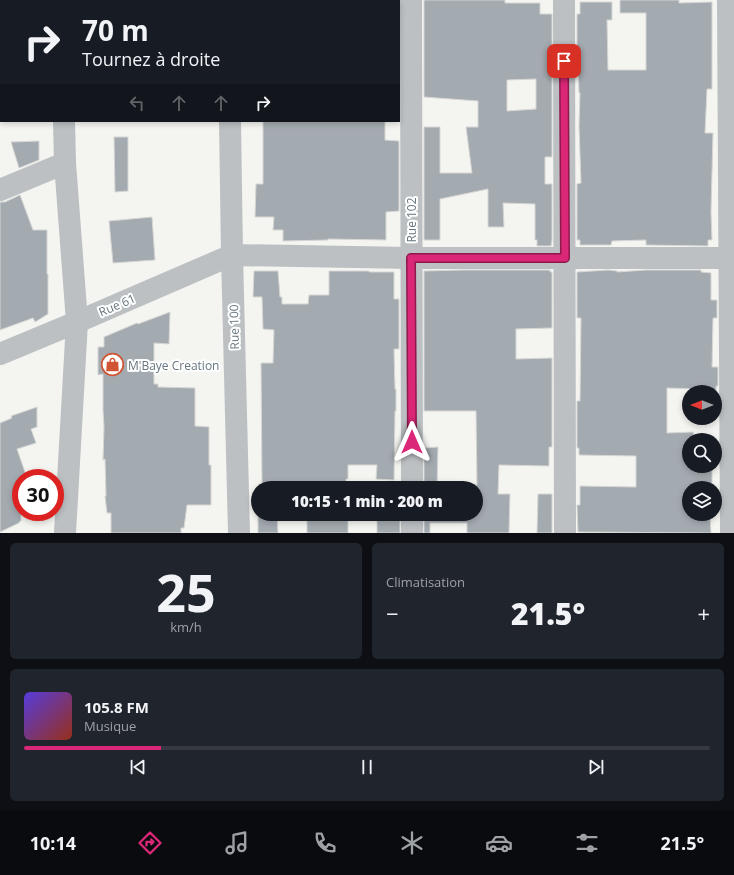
<!DOCTYPE html>
<html lang="fr">
<meta charset="utf-8">
<style>
body{margin:0;font-family:"Open Sans",sans-serif;background:#20242c;color:#f1f3f6;height:100vh;display:flex;flex-direction:column;font-size:15px;white-space:nowrap}
*{box-sizing:border-box;margin:0}
p{font-size:13px;color:#9ea1a6}
.icon{flex:none;width:22px;height:22px;fill:none;stroke:currentColor;stroke-width:2;stroke-linecap:round;stroke-linejoin:round}
.map{position:relative;height:533px;overflow:hidden}
.drawer{display:flex;flex-direction:column;gap:10px;padding:10px;background:#0d0f14;flex:1}
.drawer>*{flex:none}
.top-card{position:absolute;left:0px;top:0px;width:400px;height:122px;box-shadow:0 2px 6px #0003;background:#171b24;color:#f1f3f6;overflow:hidden}
.needle{width:26px;rotate:270deg}
.fabs{position:absolute;left:682px;top:385px;display:grid;gap:8px}
.fabs a{display:grid;place-items:center;width:40px;height:40px;border-radius:50%;background:#171b24;box-shadow:0 2px 6px #0003;font-size:20px}
.speed{position:absolute;left:12px;top:469px;display:flex;gap:8px;font-size:20px;font-weight:700;text-align:center}
.speed>*{display:grid;place-content:center;width:52px;height:52px;border-radius:50%;background:#171b24;box-shadow:0 2px 6px #0003;line-height:1}
.speed .limit{border:6px solid #d22;background:#fff;color:#111}
.pin{position:absolute;display:grid;place-items:center;width:34px;height:34px;color:#fff;margin:-17px;border-radius:8px;box-shadow:0 2px 6px #0006}
.me{position:absolute;width:44px;margin:-22px;rotate:0deg;stroke-linejoin:round;filter:drop-shadow(0 0 3px #0008)}
.turn{display:flex;align-items:center;gap:14px;height:84px;padding:0 16px;font-size:18px}
.turn .icon{width:52px;height:52px;stroke-width:2.5}
.turn b{display:block;font-size:28px;line-height:34px}
.lanes{display:flex;align-items:center;height:38px;padding:0 16px;background:#0003;justify-content:center;gap:20px;direction:ltr}
.lanes .off{opacity:.35}
.big{font-size:30px;font-weight:800;line-height:1.1}
.drawer .tile{flex:1;display:flex;flex-direction:column;justify-content:center;gap:6px;min-width:0;padding:0 14px;border-radius:6px;background:#20242c}
.drawer .dial{align-items:center;gap:0}
.dial b{font-size:52px;line-height:1}
.song{display:flex;align-items:center;gap:12px}
.cover{width:48px;height:48px;border-radius:6px;background:linear-gradient(135deg,hsl(250 70% 55%),hsl(10 70% 35%))}
.played{height:4px;border-radius:2px;background:linear-gradient(90deg,#db2777 20%,#363941 20%)}
.keys{display:flex;justify-content:space-around;direction:ltr}
.heat{display:flex;justify-content:space-between;align-items:center;font-size:22px;direction:ltr}
.drawer .tiles{flex:1;display:grid;gap:10px;grid-template-columns:1fr 1fr}
.tile:last-child{grid-column:span 2}
.trip{position:absolute;left:251px;top:481px;width:232px;height:40px;border-radius:20px;background:#171b24;box-shadow:0 2px 6px #0003;font-weight:800;line-height:40px;text-align:center}
.tab-bar{display:flex;height:64px;justify-content:space-around;align-items:center;background:#090b0e;color:#9ea1a6}
.tab-bar .icon{width:28px;height:28px}
.tab-bar .selected{color:#db2777}
.tab-bar b{font-size:18px;color:#f1f3f6}
.map>svg:first-child{display:block}
.building{fill:#a4abb0;stroke:#d6d6d4;fill-rule:evenodd}
.lines{fill:none;stroke-linecap:round;stroke-linejoin:round}
.minor{stroke:#bcc0c3;stroke-width:22}
.route-casing{stroke:#8e194d;stroke-width:10}
.route{stroke:#db2777;stroke-width:7}
.labels{text-anchor:middle;dominant-baseline:central;stroke-width:4;stroke-linejoin:round;paint-order:stroke}
.street-label{font-size:12px;fill:#66757f;stroke:#fff}
.poi-label{font-size:12px;fill:#66757f;stroke:#fff;text-anchor:start}
</style>
<div class="map">
<svg width="734" height="533" viewBox="0 0 734 533">
<rect width="100%" height="100%" fill="#f4f4f1"/>
<!-- building -->
<g class="building">
<path d="M 424,0 L 505,0 L 505,3 L 540,3 L 540,14 L 552,14 L 552,157 L 545,157 L 545,184 L 552,184 L 552,240 L 551,246 L 537,246 L 537,240 L 535,240 L 535,204 L 503,203 L 504,227 L 488,227 L 488,189 L 440,199 L 440,240 L 424,240 L 424,127 L 440,127 L 440,173 L 472,173 L 466,127 L 478,127 L 478,101 L 424,97 ZM 536,79 L 536,109 L 507,111 L 507,80 Z"/>
<path d="M 620,0 L 679,0 L 679,3 L 712,2 L 712,89 L 707,89 L 705,133 L 713,133 L 711,212 L 712,240 L 708,240 L 708,246 L 646,245 L 646,240 L 612,241 L 611,245 L 580,245 L 580,240 L 577,240 L 577,184 L 581,183 L 579,126 L 580,93 L 579,93 L 578,61 L 577,61 L 577,14 L 580,14 L 580,2 L 612,2 L 612,20 L 607,20 L 608,70 L 646,70 L 646,13 L 620,13 Z"/>
<path d="M 263,121 L 385,121 L 385,140 L 399,141 L 399,211 L 386,212 L 386,240 L 328,239 L 328,240 L 283,241 L 283,230 L 273,230 L 274,217 L 255,217 L 256,184 L 263,184 Z"/>
<path d="M 114,137 L 128,137 L 128,191 L 115,192 Z"/>
<path d="M 39,141 L 39,160 L 19,168 L 11,142 Z"/>
<path d="M 20,195 L 33,230 L 47,230 L 47,274 L 48,274 L 48,314 L 35,322 L 33,318 L 0,330 L 0,202 L 5,202 Z"/>
<path d="M 152,217 L 155,260 L 113,263 L 109,221 Z"/>
<path d="M 464,270 L 550,270 L 550,272 L 552,272 L 552,328 L 516,329 L 516,359 L 552,358 L 552,447 L 549,447 L 549,466 L 499,465 L 498,494 L 510,494 L 509,533 L 467,533 L 467,523 L 430,523 L 430,533 L 424,533 L 424,514 L 476,514 L 476,488 L 424,488 L 424,448 L 438,447 L 437,488 L 477,485 L 476,411 L 424,411 L 424,271 Z"/>
<path d="M 608,270 L 617,271 L 617,272 L 646,270 L 701,270 L 701,272 L 711,273 L 711,300 L 717,300 L 717,318 L 713,318 L 712,367 L 718,367 L 718,386 L 716,386 L 716,392 L 701,392 L 701,389 L 667,388 L 667,433 L 693,432 L 694,437 L 712,435 L 712,440 L 689,440 L 689,466 L 712,466 L 712,488 L 689,488 L 689,514 L 709,514 L 710,516 L 711,533 L 578,532 L 577,505 L 580,505 L 580,486 L 636,487 L 636,456 L 579,455 L 579,448 L 577,448 L 577,401 L 580,401 L 581,318 L 577,318 L 577,272 Z"/>
<path d="M 254,271 L 278,271 L 280,297 L 282,297 L 282,304 L 308,304 L 309,295 L 329,295 L 329,271 L 369,271 L 369,272 L 394,272 L 394,299 L 399,299 L 399,349 L 394,349 L 395,389 L 396,389 L 396,411 L 395,411 L 394,480 L 376,479 L 377,465 L 348,465 L 348,479 L 346,479 L 346,488 L 317,488 L 317,483 L 262,483 L 261,363 L 273,363 L 274,330 L 263,329 L 262,297 L 253,297 Z"/>
<path d="M 170,312 L 169,344 L 154,343 L 154,384 L 158,384 L 158,387 L 195,388 L 195,426 L 209,427 L 209,465 L 211,465 L 211,505 L 187,505 L 184,528 L 181,528 L 181,533 L 111,533 L 111,513 L 107,513 L 105,496 L 106,496 L 105,459 L 103,460 L 104,427 L 103,410 L 103,374 L 98,375 L 98,347 L 104,347 L 104,337 L 137,323 L 138,324 Z"/>
<path d="M 37,407 L 37,427 L 31,429 L 36,443 L 17,449 L 27,478 L 21,478 L 21,521 L 19,522 L 19,523 L 0,532 L 0,423 L 12,418 L 11,416 Z"/>
<path d="M 538,494 L 552,494 L 552,533 L 537,533 Z"/>
<path d="M 258,514 L 277,514 L 278,533 L 258,533 Z"/>
<rect x="307" y="514" width="41" height="19"/>
<rect x="377" y="514" width="23" height="19"/>
</g>
<g class="lines">
<!-- minor -->
<g class="minor">
<path d="M 63,0 L 63,1"/>
<path d="M 229,0 L 229,1"/>
<path d="M 411,0 L 412,488"/>
<path d="M 564,0 L 565,533"/>
<path d="M 728,0 L 731,533"/>
<path d="M 0,42 L 1,42"/>
<path d="M 64,121 L 65,163 L 77,322 L 65,533"/>
<path d="M 230,121 L 232,255 L 239,533"/>
<path d="M 0,190 L 65,163"/>
<path d="M 0,354 L 77,322 L 232,255 L 411,258 L 729,258"/>
<path d="M 412,514 L 412,533"/>
</g>
</g>
<g class="lines">
<defs>
<path id="route" d="M 412,442 L 411,258 L 565,258 L 564,61"/>
</defs>
<!-- route casing -->
<use href="#route" class="route-casing"/>
<!-- route -->
<use href="#route" class="route"/>
</g>
<!-- icons -->
<defs>
<symbol id="shop-ring" viewBox="-11 -11 22 22"><circle r="9.5" fill="#fff" stroke="#d15435" stroke-width="1.5"/><path d="M-5-2.5h2.3a2.7 3.5 0 0 1 5.4 0H5L5.5 6h-11ZM-1.5-2.5h3a1.5 2.3 0 0 0-3 0Z" fill="#d15435"/></symbol>
</defs>
<g fill-rule="evenodd">
<use href="#shop-ring" x="100" y="352" width="25" height="25"/>
</g>
<g class="labels">
<!-- street labels -->
<g class="street-label">
<text transform="translate(411 220) rotate(-90)">Rue 102</text>
<text transform="translate(117 305) rotate(-23)">Rue 61</text>
<text transform="translate(234 327) rotate(-91)">Rue 100</text>
</g>
<!-- poi labels -->
<g class="poi-label">
<text x="128" y="365">M'Baye Creation</text>
</g>
</g>
</svg>
<div class="fabs">
<a><svg class="needle" viewBox="-14 -14 28 28"><path d="M0-13l5 13h-10z" fill="#e53935"/><path d="M0 13l5-13h-10z" fill="#9ea1a6"/></svg></a>
<a><svg class="icon" aria-label="search" viewBox="0 0 24 24"><circle cx="10" cy="10" r="6"/><path d="M15 15l6 6"/></svg></a>
<a><svg class="icon" aria-label="layers" viewBox="0 0 24 24"><path d="M12 4l9 5-9 5-9-5zM3 14l9 5 9-5"/></svg></a>
</div>
<div class="speed"><div class="limit">30</div></div>
<div class="pin" style="left:564px;top:61px;background:#d93025"><svg class="icon" aria-label="arrive" viewBox="0 0 24 24"><path d="M6 21V4h12l-3 4 3 4H6"/></svg></div>
<svg class="me" style="left:412px;top:442px" viewBox="-20 -20 40 40"><path d="M0-17L14 15 0 8-14 15z" fill="#db2777" stroke="#fff" stroke-width="4"/></svg>
<div class="trip">10:15 · 1 min · 200 m</div>
<div class="top-card">
<div class="turn"><svg class="icon" aria-label="right" viewBox="0 0 24 24"><path d="M7 20v-9h11M14 6l5 5-5 5"/></svg><div><b>70 m</b>Tournez à droite</div></div>
<div class="lanes"><svg class="icon off" aria-label="left" viewBox="0 0 24 24"><path d="M17 20v-9H6M10 6l-5 5 5 5"/></svg><svg class="icon off" aria-label="ahead" viewBox="0 0 24 24"><path d="M12 20V5M6 11l6-6 6 6"/></svg><svg class="icon off" aria-label="ahead" viewBox="0 0 24 24"><path d="M12 20V5M6 11l6-6 6 6"/></svg><svg class="icon" aria-label="right" viewBox="0 0 24 24"><path d="M7 20v-9h11M14 6l5 5-5 5"/></svg></div>
</div>
</div>
<section class="drawer">
<div class="tiles">
<div class="tile dial"><b>25</b><p>km/h</p></div>
<div class="tile"><p>Climatisation</p>
<div class="heat"><a>−</a><b class="big">21.5°</b><a>+</a></div>
</div>
<div class="tile">
<div class="song"><i class="cover"></i><div><b>105.8 FM</b><p>Musique</p></div></div>
<div class="played"></div>
<div class="keys"><svg class="icon" aria-label="previous" viewBox="0 0 24 24"><path d="M18 5L8 12l10 7zM5 5v14"/></svg><svg class="icon" aria-label="pause" viewBox="0 0 24 24"><path d="M8 5v14M16 5v14"/></svg><svg class="icon" aria-label="next" viewBox="0 0 24 24"><path d="M6 5l10 7-10 7zM19 5v14"/></svg></div>
</div>
</div>
</section>
<nav class="tab-bar">
<b>10:14</b>
<svg class="icon selected" aria-label="directions" viewBox="0 0 24 24"><path d="M12 3l9 9-9 9-9-9zM9 14v-3h6M13 9l2 2-2 2"/></svg>
<svg class="icon" aria-label="music" viewBox="0 0 24 24"><path d="M9 18V5l10-2v13"/><circle cx="6" cy="18" r="3"/><circle cx="16" cy="16" r="3"/></svg>
<svg class="icon" aria-label="phone" viewBox="0 0 24 24"><path d="M5 4h4l2 5-3 2q2 4 5 5l2-3 5 2v4C11 20 4 13 5 4z"/></svg>
<svg class="icon" aria-label="climate" viewBox="0 0 24 24"><path d="M12 3v18M4 7l16 10M4 17L20 7"/></svg>
<svg class="icon" aria-label="car" viewBox="0 0 24 24"><path d="M5 17H2v-5l4-1 3-4h7l3 4 3 1v5h-3M9 17h6M6 11h13"/><circle cx="7" cy="17" r="2"/><circle cx="17" cy="17" r="2"/></svg>
<svg class="icon" aria-label="filters" viewBox="0 0 24 24"><path d="M4 7h16M4 17h16"/><circle cx="9" cy="7" r="2"/><circle cx="15" cy="17" r="2"/></svg>
<b>21.5°</b>
</nav>
